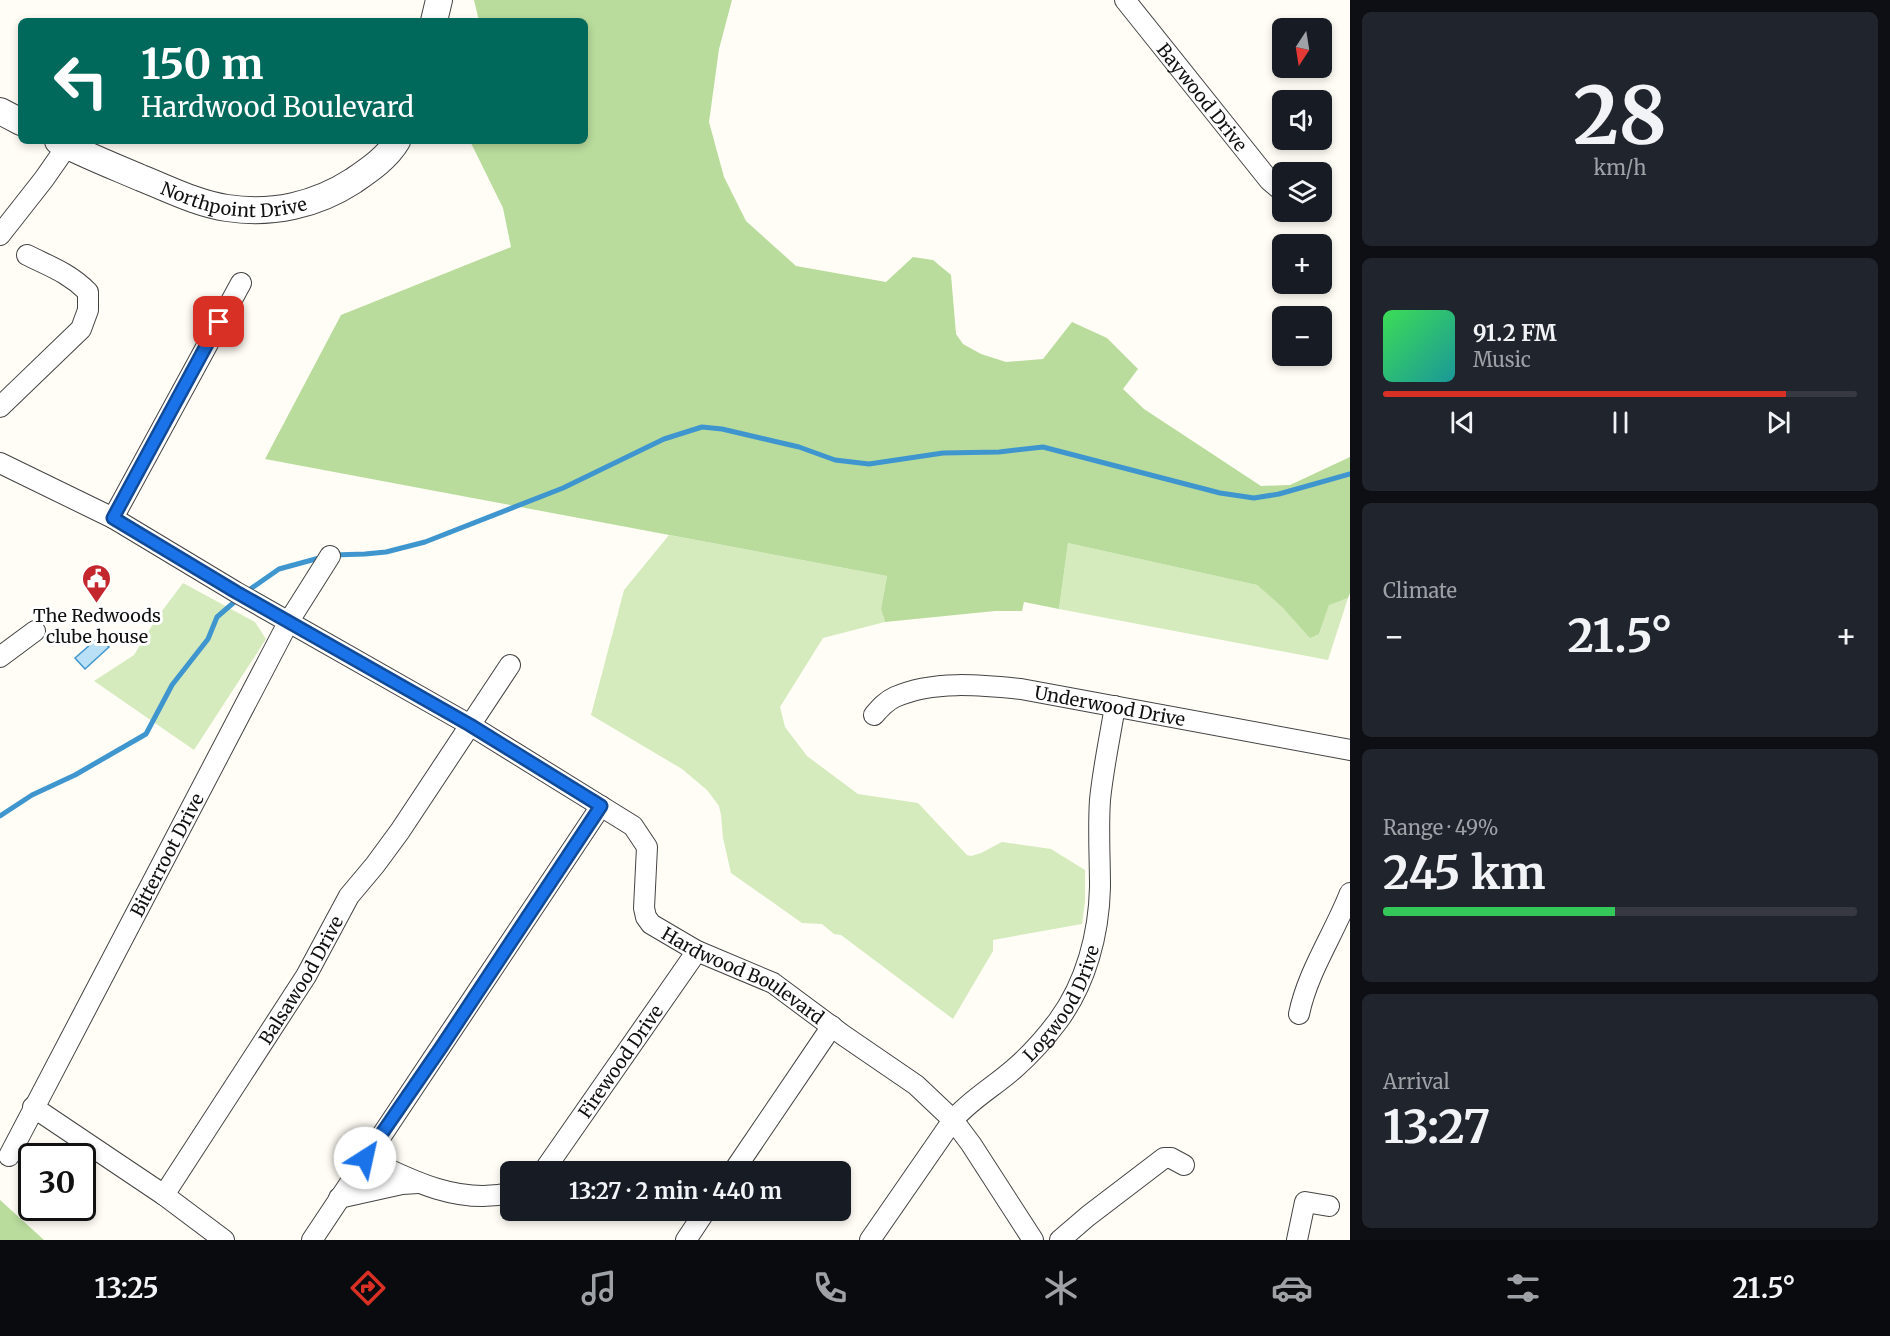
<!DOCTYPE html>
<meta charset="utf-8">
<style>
body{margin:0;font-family:Merriweather,serif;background:#20242c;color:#f1f3f6;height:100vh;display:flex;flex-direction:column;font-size:22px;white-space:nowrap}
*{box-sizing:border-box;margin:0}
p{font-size:20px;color:#9ea1a6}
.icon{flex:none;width:33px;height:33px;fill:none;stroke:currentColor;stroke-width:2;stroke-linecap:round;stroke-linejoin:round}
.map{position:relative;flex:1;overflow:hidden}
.drawer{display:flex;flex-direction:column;gap:12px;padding:12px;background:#0d0f14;width:540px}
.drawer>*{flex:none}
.guide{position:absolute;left:18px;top:18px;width:570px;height:126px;border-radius:9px;box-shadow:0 3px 9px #0003;background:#00695c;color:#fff;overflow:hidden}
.needle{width:39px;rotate:192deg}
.tools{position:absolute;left:1272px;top:18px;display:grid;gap:12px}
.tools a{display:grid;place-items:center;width:60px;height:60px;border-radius:9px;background:#171b24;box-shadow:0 3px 9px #0003;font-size:30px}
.speed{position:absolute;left:18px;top:1143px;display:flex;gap:12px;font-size:30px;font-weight:700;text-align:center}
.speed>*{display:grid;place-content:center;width:78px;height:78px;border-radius:50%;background:#171b24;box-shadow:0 3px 9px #0003;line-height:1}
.speed .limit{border:3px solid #111;border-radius:9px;background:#fff;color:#111}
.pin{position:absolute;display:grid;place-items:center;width:51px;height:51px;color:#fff;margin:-26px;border-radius:12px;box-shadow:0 3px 9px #0006}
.me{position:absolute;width:66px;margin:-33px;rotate:35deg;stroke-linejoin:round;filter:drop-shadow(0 0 4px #0008)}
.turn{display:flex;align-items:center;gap:21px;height:126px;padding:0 24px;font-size:27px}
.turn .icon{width:78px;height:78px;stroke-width:2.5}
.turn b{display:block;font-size:42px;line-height:51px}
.big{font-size:45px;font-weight:700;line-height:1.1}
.drawer .widget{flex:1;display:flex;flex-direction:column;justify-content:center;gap:9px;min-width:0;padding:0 21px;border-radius:9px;background:#20242c}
.drawer .dial{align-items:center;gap:0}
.dial b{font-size:78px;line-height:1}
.song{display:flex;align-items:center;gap:18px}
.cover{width:72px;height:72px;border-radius:9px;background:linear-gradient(135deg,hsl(130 70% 55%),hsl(180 70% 35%))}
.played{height:6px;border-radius:3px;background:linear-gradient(90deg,#d93025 85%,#363941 85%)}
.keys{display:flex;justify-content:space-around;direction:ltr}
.heat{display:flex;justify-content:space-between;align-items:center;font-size:33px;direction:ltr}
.charge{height:9px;border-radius:4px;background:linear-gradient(90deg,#34c759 49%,#363941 0)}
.trip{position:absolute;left:500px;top:1161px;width:351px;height:60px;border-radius:9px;background:#171b24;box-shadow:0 3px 9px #0003;font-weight:700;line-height:60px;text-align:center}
.menu{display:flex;height:96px;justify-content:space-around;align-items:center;background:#090b0e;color:#9ea1a6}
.menu .icon{width:42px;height:42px}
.menu .current{color:#d93025}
.menu b{font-size:27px;color:#f1f3f6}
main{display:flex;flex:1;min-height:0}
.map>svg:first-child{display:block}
.green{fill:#d5ebbd}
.forest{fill:#b9dc9c}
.water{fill:#b9e0f7;stroke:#3f96cf;stroke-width:1.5}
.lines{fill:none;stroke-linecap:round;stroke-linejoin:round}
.stream{stroke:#3f96cf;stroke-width:5}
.minor-casing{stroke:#444;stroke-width:22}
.tertiary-casing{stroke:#444;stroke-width:28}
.minor{stroke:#fff;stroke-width:20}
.tertiary{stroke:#fff;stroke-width:26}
.route-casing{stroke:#114b97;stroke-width:15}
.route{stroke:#1a73e8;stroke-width:10}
.labels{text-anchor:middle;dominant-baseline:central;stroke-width:6;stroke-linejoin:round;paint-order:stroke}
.street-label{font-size:18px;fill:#111;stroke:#fff}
.poi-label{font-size:18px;fill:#111;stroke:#fff}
</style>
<main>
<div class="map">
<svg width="1350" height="1240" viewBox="0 0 1350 1240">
<rect width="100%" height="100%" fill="#fffdf5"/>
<!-- green -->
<g class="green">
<path d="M 669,535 L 887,576 L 881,609 L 885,622 L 823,638 L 780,707 L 785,727 L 807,756 L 858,794 L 918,803 L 967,855 L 971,856 L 981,853 L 1002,842 L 1051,849 L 1085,870 L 1085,901 L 1082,924 L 993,940 L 993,951 L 953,1019 L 841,935 L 834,934 L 822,924 L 802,923 L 731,873 L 723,838 L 721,815 L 719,806 L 707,790 L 682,769 L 591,715 L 624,590 Z"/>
<path d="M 1068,543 L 1257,585 L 1283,608 L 1319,634 L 1329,604 L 1348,598 L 1328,660 L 1059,609 Z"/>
<path d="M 183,583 L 255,622 L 266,639 L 194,750 L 94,681 L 134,655 L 156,619 Z"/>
</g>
<!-- forest -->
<g class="forest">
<path d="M 474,0 L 732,0 L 719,49 L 709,122 L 724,177 L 746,221 L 796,266 L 886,282 L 913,257 L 933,260 L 951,275 L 956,334 L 963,344 L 981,354 L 1006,362 L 1043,359 L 1072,322 L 1107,338 L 1138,369 L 1123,389 L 1144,409 L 1261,486 L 1290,485 L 1350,457 L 1350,593 L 1348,598 L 1329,605 L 1319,634 L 1310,638 L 1283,608 L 1257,585 L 1068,543 L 1059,609 L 1024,602 L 1022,611 L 995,611 L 885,622 L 881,609 L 887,576 L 265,459 L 341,315 L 511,247 L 503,208 L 470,141 L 585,141 L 585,21 L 479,21 Z"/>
<path d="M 0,1200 L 44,1240 L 0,1240 Z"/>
</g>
<!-- water -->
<path class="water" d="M 99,637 L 109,647 L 85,669 L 75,658 Z"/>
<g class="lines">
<!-- stream -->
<g class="stream">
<path d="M 333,555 L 365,554 L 386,552 L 425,542 L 563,488 L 664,439 L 702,427 L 722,429 L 799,447 L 835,460 L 869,464 L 943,453 L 999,452 L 1043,447 L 1220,493 L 1254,498 L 1279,494 L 1350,474"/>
<path d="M 246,592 L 279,569 L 323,557"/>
<path d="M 0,816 L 32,795 L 75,775 L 146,734 L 172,685 L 208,639 L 217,617 L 239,598"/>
</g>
<defs>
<g id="minor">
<path id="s1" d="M 1125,0 L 1269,180 L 1282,191"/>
<path d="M 0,235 L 44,179 L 67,146"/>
<path d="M 0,407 L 81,329 L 88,310 L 88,292 C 69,273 51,267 27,255"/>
<path id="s2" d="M 0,463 L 113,518 L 236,592 L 470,725 L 633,826 L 647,847 L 644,908 L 646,917 L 651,924 L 697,951 L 773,983 L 843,1035 L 916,1085 L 953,1120 L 971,1144 L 1033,1240"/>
<path d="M 113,518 L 241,283"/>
<path d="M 0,657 L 35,631"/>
<path id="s3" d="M 874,715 C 880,708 886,701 895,697 C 933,680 981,685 1021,689 L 1350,750"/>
<path d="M 1299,1014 C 1308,971 1334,934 1350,893"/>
<path d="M 33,1107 L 164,1195 L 224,1240"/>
<path id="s4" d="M 9,1156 L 289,621 L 330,556"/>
<path d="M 365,1158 C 410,1180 459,1205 510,1193"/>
<path id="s5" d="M 543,1172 L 697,951"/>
<path d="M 733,1172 L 832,1026"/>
<path id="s6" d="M 164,1195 L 306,976 L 349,896 L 375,865 L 400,831 L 510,665"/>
<path d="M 339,1198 L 402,1184 L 418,1183"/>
<path d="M 312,1240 L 601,806"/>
<path d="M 686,1240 L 706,1210"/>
<path id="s7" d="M 870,1240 L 953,1120 C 971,1099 995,1086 1015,1068 C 1031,1054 1046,1037 1058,1021 C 1086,983 1099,934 1100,887 C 1100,858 1098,829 1100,800 C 1103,769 1110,737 1115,706"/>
<path d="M 1060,1240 L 1088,1216 L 1164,1158 L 1171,1158 L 1184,1165"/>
<path d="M 1297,1240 L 1305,1202 L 1329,1206"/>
</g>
<g id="tertiary">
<path d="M 434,21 L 439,0"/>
<path d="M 0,111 L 21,122"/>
<path id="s8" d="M 58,141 C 85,155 113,166 141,178 C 169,189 198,204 227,208 C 272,215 316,205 353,181 C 369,170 387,158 397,141"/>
</g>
</defs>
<!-- minor casing -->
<use href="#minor" class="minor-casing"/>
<!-- tertiary casing -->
<use href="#tertiary" class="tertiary-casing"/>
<!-- minor -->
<use href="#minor" class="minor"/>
<!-- tertiary -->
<use href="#tertiary" class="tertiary"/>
</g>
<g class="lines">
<defs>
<path id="route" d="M 219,322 L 113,518 L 236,592 L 470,725 L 601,806 L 442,1046 L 365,1158"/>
</defs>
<!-- route casing -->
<use href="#route" class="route-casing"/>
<!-- route -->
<use href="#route" class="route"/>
</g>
<!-- icons -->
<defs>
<symbol id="civic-pin" viewBox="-11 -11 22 30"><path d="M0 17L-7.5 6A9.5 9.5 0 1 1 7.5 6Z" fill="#c4262e" stroke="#fff"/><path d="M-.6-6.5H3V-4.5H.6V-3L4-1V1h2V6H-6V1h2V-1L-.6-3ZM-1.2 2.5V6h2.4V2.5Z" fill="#fff"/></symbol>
</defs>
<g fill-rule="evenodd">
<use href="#civic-pin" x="80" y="562" width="33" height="45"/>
</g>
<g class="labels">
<!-- street labels -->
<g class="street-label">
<text stroke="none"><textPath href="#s1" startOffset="124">Baywood Drive</textPath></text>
<text stroke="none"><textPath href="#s8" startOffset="188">Northpoint Drive</textPath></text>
<text stroke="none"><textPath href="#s3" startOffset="246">Underwood Drive</textPath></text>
<text stroke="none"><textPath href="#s4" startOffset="340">Bitterroot Drive</textPath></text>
<text stroke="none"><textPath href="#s2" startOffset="940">Hardwood Boulevard</textPath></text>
<text stroke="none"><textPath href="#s6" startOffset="255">Balsawood Drive</textPath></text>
<text stroke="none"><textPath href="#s7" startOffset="308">Logwood Drive</textPath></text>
<text stroke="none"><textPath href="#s5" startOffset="135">Firewood Drive</textPath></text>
</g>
<!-- poi labels -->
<g class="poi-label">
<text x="97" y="615">The Redwoods<tspan x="97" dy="21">clube house</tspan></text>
</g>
</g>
</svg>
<div class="tools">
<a><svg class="needle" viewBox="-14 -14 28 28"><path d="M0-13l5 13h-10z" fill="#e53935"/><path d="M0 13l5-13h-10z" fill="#9ea1a6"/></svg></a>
<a><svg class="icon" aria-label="sound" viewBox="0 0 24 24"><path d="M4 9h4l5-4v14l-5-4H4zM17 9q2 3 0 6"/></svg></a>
<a><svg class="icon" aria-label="layers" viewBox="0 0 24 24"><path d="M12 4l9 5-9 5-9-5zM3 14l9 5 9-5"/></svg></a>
<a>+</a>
<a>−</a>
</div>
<div class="speed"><div class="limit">30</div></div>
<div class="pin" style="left:219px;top:322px;background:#d93025"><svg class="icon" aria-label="arrive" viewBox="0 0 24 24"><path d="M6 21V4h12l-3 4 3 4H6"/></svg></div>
<svg class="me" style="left:365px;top:1158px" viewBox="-20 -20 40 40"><circle r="19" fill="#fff"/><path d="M0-13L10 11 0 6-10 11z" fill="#1a73e8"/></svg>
<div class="trip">13:27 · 2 min · 440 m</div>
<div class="guide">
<div class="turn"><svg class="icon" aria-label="left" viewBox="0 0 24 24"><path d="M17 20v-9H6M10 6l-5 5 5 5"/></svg><div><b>150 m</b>Hardwood Boulevard</div></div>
</div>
</div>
<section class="drawer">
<div class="widget dial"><b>28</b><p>km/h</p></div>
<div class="widget">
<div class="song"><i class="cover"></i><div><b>91.2 FM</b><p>Music</p></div></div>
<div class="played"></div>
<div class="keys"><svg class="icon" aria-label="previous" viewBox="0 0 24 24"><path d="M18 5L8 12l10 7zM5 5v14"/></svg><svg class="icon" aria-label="pause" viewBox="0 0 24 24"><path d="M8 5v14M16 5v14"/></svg><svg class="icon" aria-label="next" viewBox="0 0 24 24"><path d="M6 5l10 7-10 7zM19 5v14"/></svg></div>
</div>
<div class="widget"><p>Climate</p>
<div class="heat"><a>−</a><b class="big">21.5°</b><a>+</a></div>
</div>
<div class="widget"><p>Range · 49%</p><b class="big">245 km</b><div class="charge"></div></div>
<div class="widget"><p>Arrival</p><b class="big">13:27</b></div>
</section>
</main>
<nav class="menu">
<b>13:25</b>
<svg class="icon current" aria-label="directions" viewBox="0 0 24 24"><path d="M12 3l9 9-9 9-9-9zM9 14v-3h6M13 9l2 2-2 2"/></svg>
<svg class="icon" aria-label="music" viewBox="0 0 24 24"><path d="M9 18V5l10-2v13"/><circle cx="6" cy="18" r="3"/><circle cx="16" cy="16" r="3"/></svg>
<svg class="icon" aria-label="phone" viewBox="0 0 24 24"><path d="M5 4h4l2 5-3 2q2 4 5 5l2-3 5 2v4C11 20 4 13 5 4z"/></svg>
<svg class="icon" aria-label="climate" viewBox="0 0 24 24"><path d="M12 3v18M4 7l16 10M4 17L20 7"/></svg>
<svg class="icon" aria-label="car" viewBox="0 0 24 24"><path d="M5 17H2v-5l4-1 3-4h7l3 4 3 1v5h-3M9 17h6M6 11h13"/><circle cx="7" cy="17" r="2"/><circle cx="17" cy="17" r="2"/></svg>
<svg class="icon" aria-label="filters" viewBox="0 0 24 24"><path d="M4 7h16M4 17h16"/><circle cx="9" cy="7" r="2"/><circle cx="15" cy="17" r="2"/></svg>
<b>21.5°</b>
</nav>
